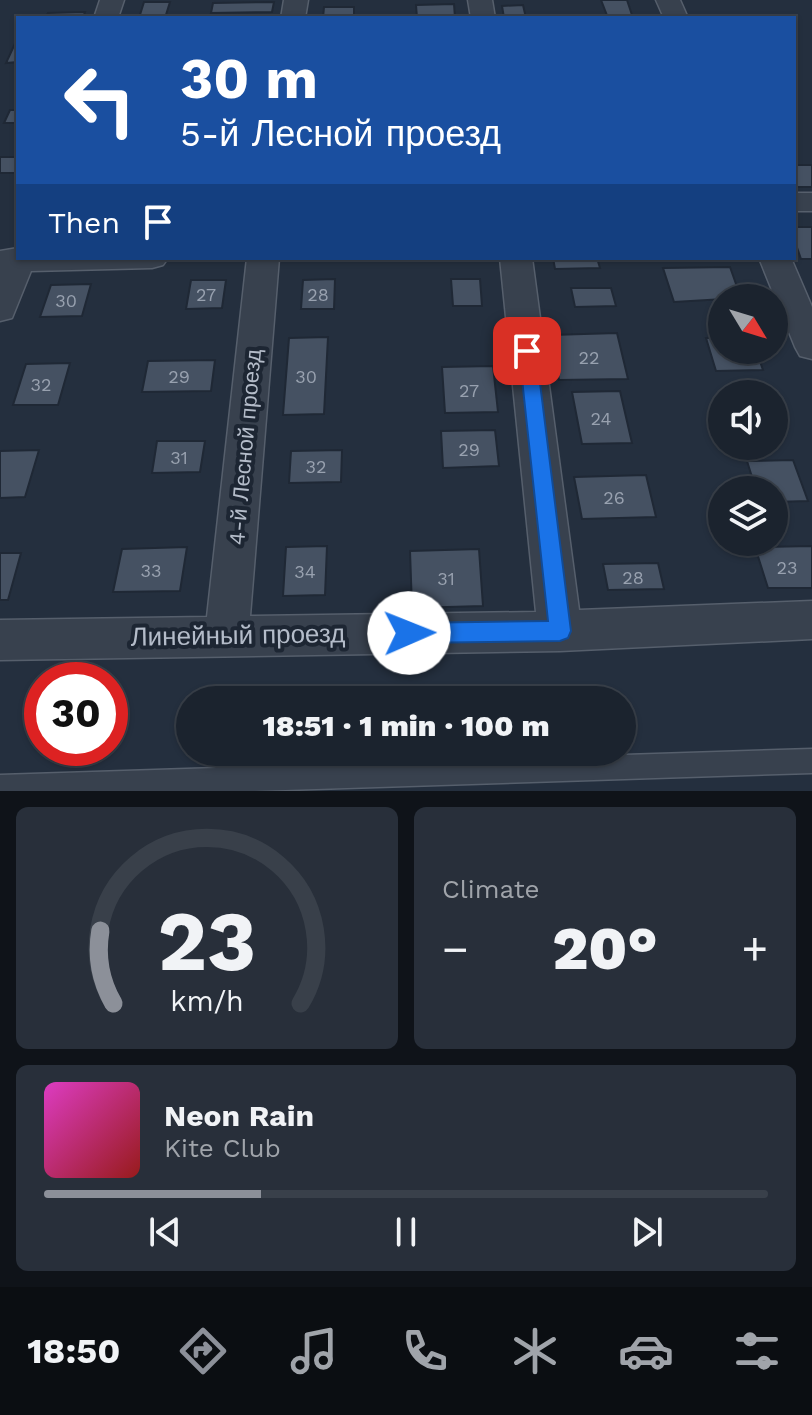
<!DOCTYPE html>
<meta charset="utf-8">
<style>
body{margin:0;font-family:"Work Sans",sans-serif;background:#282f3a;color:#f1f3f6;height:100vh;display:flex;flex-direction:column;font-size:30px;white-space:nowrap}
*{box-sizing:border-box;margin:0}
p{font-size:26px;color:#a0a4aa}
.icon{flex:none;width:44px;height:44px;fill:none;stroke:currentColor;stroke-width:2;stroke-linecap:round;stroke-linejoin:round}
.map{position:relative;height:791px;overflow:hidden}
.details{display:flex;flex-direction:column;gap:16px;padding:16px;background:#0f1319;flex:1}
.details>*{flex:none}
.hud{position:absolute;left:16px;top:16px;width:780px;height:244px;border-radius:0px;box-shadow:0 2px 6px #0004,0 0 0 2px #39404a;background:#1a4fa0;color:#fff;overflow:hidden}
.needle{width:52px;rotate:128deg}
.fabs{position:absolute;left:708px;top:284px;display:grid;gap:16px}
.fabs a{display:grid;place-items:center;width:80px;height:80px;border-radius:50%;background:#1b232e;box-shadow:0 2px 6px #0004,0 0 0 2px #39404a;font-size:40px}
.speed{position:absolute;left:24px;top:662px;display:flex;gap:16px;font-size:40px;font-weight:700;text-align:center}
.speed>*{display:grid;place-content:center;width:104px;height:104px;border-radius:50%;background:#1b232e;box-shadow:0 2px 6px #0004,0 0 0 2px #39404a;line-height:1}
.speed .limit{border:12px solid #d22;background:#fff;color:#111}
.pin{position:absolute;display:grid;place-items:center;width:68px;height:68px;color:#fff;margin:-34px;border-radius:16px;box-shadow:0 4px 12px #0006}
.me{position:absolute;width:88px;margin:-44px;rotate:89deg;stroke-linejoin:round;filter:drop-shadow(0 0 6px #0008)}
.turn{display:flex;align-items:center;gap:28px;height:168px;padding:0 32px;font-size:36px}
.turn .icon{width:104px;height:104px;stroke-width:2.5}
.turn b{display:block;font-size:56px;line-height:68px}
.then{display:flex;align-items:center;height:76px;padding:0 32px;background:#0003;gap:16px;font-size:30px}
.big{font-size:60px;font-weight:800;line-height:1.1}
.details .widget{flex:1;display:flex;flex-direction:column;justify-content:center;gap:12px;min-width:0;padding:0 28px;border-radius:12px;background:#282f3a}
.details .dial{align-items:center;gap:0}
.dial svg{height:208px;overflow:visible;fill:none;stroke:#39404a;stroke-width:7;stroke-linecap:round;text-anchor:middle}
.dial text{fill:#f1f3f6;stroke:none}
.song{display:flex;align-items:center;gap:24px}
.cover{width:96px;height:96px;border-radius:12px;background:linear-gradient(135deg,hsl(310 70% 55%),hsl(0 70% 35%))}
.played{height:8px;border-radius:4px;background:linear-gradient(90deg,#8c9099 30%,#39404a 30%)}
.keys{display:flex;justify-content:space-around;direction:ltr}
.heat{display:flex;justify-content:space-between;align-items:center;font-size:44px;direction:ltr}
.details .tiles{flex:1;display:grid;gap:16px;grid-template-columns:1fr 1fr}
.widget:last-child{grid-column:span 2}
.trip{position:absolute;left:176px;top:686px;width:460px;height:80px;border-radius:40px;background:#1b232e;box-shadow:0 2px 6px #0004,0 0 0 2px #39404a;font-weight:800;line-height:80px;text-align:center}
.tabs{display:flex;height:128px;justify-content:space-around;align-items:center;background:#0b0e12;color:#a0a4aa}
.tabs .icon{width:56px;height:56px}
.tabs .current{color:#8c9099}
.tabs b{font-size:36px;color:#f1f3f6}
.map>svg:first-child{display:block}
.building{fill:#455162;stroke:#1f2835;stroke-width:2}
.lines{fill:none;stroke-linecap:round;stroke-linejoin:round}
.service-casing{stroke:#565f6c;stroke-width:3}
.minor-casing{stroke:#565f6c;stroke-width:3}
.service{fill:#38414e;fill-rule:evenodd}
.minor{fill:#38414e;fill-rule:evenodd}
.route{fill:#1a73e8;stroke:#114b97;stroke-width:2}
.labels{text-anchor:middle;dominant-baseline:central;stroke-width:8;stroke-linejoin:round;paint-order:stroke}
.number-label{font-size:18px;fill:#98a1af}
.street-label{font-size:22px;fill:#b4bcc9;stroke:#1d2633}
.near-street-label{font-size:26px;fill:#b4bcc9;stroke:#1d2633}
</style>
<div class="map">
<svg width="812" height="791" viewBox="0 0 812 791">
<rect width="100%" height="100%" fill="#242f3e"/>
<!-- building -->
<g class="building">
<path d="M 601,0 L 627,0 L 633,18 L 608,18 Z"/>
<path d="M 144,2 L 170,2 L 165,18 L 139,18 Z"/>
<path d="M 274,2 L 272,12 L 211,13 L 213,3 Z"/>
<path d="M 454,4 L 455,18 L 417,18 L 416,5 Z"/>
<path d="M 523,5 L 526,18 L 504,18 L 502,6 Z"/>
<path d="M 324,7 L 354,7 L 354,18 L 323,18 Z"/>
<path d="M 85,12 L 83,18 L 45,18 L 48,13 Z"/>
<path d="M 18,37 L 18,62 L 6,63 Z"/>
<path d="M 10,110 L 18,110 L 18,123 L 4,123 Z"/>
<rect x="0" y="157" width="18" height="16"/>
<rect x="794" y="165" width="18" height="22"/>
<path d="M 794,227 L 812,227 L 812,259 L 801,259 L 794,239 Z"/>
<path d="M 553,258 L 597,258 L 600,268 L 555,269 Z"/>
<path d="M 730,267 L 741,298 L 674,302 L 663,268 Z"/>
<path d="M 335,279 L 334,309 L 301,309 L 303,280 Z"/>
<path d="M 451,279 L 480,279 L 482,306 L 453,306 Z"/>
<path d="M 191,280 L 226,280 L 222,308 L 186,309 Z"/>
<path d="M 91,284 L 82,316 L 40,317 L 51,285 Z"/>
<path d="M 571,288 L 611,288 L 616,306 L 575,307 Z"/>
<path d="M 617,333 L 628,379 L 559,380 L 551,335 Z"/>
<path d="M 328,337 L 324,414 L 283,415 L 289,338 Z"/>
<path d="M 706,338 L 722,338 L 722,350 L 756,350 L 763,370 L 716,371 Z"/>
<path d="M 215,360 L 211,391 L 142,392 L 148,361 Z"/>
<path d="M 70,363 L 58,405 L 13,405 L 26,364 Z"/>
<path d="M 493,366 L 498,412 L 445,413 L 442,367 Z"/>
<path d="M 620,391 L 632,443 L 582,444 L 572,392 Z"/>
<path d="M 495,430 L 499,466 L 443,468 L 441,431 Z"/>
<path d="M 157,441 L 205,441 L 200,472 L 152,473 Z"/>
<path d="M 39,450 L 25,497 L 0,498 L 0,451 Z"/>
<path d="M 342,450 L 341,482 L 289,483 L 291,451 Z"/>
<path d="M 793,460 L 808,501 L 774,502 L 774,490 L 756,490 L 747,461 Z"/>
<path d="M 646,475 L 656,517 L 582,519 L 574,477 Z"/>
<path d="M 327,546 L 325,595 L 283,596 L 286,547 Z"/>
<path d="M 812,546 L 812,588 L 768,588 L 755,547 Z"/>
<path d="M 187,547 L 180,591 L 113,592 L 122,549 Z"/>
<path d="M 479,549 L 483,606 L 412,608 L 410,551 Z"/>
<path d="M 0,553 L 21,553 L 8,600 L 0,600 Z"/>
<path d="M 658,563 L 664,589 L 608,590 L 603,564 Z"/>
</g>
<g class="lines">
<defs>
<path id="service" d="M 812,749 L 812,773 L 253,791 L 0,791 L 0,775 Z"/>
<g id="minor">
<path d="M 100,0 L 124,0 L 118,18 L 94,18 Z"/>
<path d="M 284,0 L 308,0 L 305,18 L 281,18 Z"/>
<path d="M 468,0 L 492,0 L 495,18 L 471,18 Z"/>
<path d="M 656,0 L 680,0 L 688,18 L 664,18 Z"/>
<rect x="794" y="193" width="18" height="18"/>
<path d="M 18,248 L 18,258 L 168,258 L 163,265 L 152,268 L 31,271 L 12,318 L 0,321 L 0,251 Z"/>
<path d="M 247,258 L 279,258 L 250,616 L 536,612 L 500,258 L 532,258 L 579,610 L 812,601 L 812,639 L 560,651 L 0,660 L 0,620 L 207,617 Z"/>
<path d="M 759,258 L 791,258 L 812,307 L 812,359 L 800,356 L 795,347 Z"/>
</g>
</defs>
<!-- service casing -->
<use href="#service" class="service-casing"/>
<!-- minor casing -->
<use href="#minor" class="minor-casing"/>
<!-- service -->
<use href="#service" class="service"/>
<!-- minor -->
<use href="#minor" class="minor"/>
</g>
<!-- route -->
<path class="route" d="M 527,345 L 536,351 L 571,631 L 568,638 L 560,641 L 409,643 L 401,640 L 398,633 L 401,626 L 409,623 L 548,621 L 519,351 Z"/>
<g class="labels">
<!-- number labels -->
<g class="number-label">
<text x="206" y="294">27</text>
<text x="318" y="294">28</text>
<text x="66" y="300">30</text>
<text x="589" y="357">22</text>
<text x="179" y="376">29</text>
<text x="306" y="376">30</text>
<text x="41" y="384">32</text>
<text x="469" y="390">27</text>
<text x="601" y="418">24</text>
<text x="469" y="449">29</text>
<text x="179" y="457">31</text>
<text x="316" y="466">32</text>
<text x="614" y="497">26</text>
<text x="787" y="567">23</text>
<text x="151" y="570">33</text>
<text x="305" y="571">34</text>
<text x="633" y="577">28</text>
<text x="446" y="578">31</text>
</g>
<!-- street labels -->
<g class="street-label">
<text transform="translate(245 447) rotate(-85)">4-й Лесной проезд</text>
</g>
<!-- near-street labels -->
<g class="near-street-label">
<text transform="translate(238 635) rotate(-1)">Линейный проезд</text>
</g>
</g>
</svg>
<div class="fabs">
<a><svg class="needle" viewBox="-14 -14 28 28"><path d="M0-13l5 13h-10z" fill="#e53935"/><path d="M0 13l5-13h-10z" fill="#a0a4aa"/></svg></a>
<a><svg class="icon" aria-label="sound" viewBox="0 0 24 24"><path d="M4 9h4l5-4v14l-5-4H4zM17 9q2 3 0 6"/></svg></a>
<a><svg class="icon" aria-label="layers" viewBox="0 0 24 24"><path d="M12 4l9 5-9 5-9-5zM3 14l9 5 9-5"/></svg></a>
</div>
<div class="speed"><div class="limit">30</div></div>
<div class="pin" style="left:527px;top:351px;background:#d93025"><svg class="icon" aria-label="arrive" viewBox="0 0 24 24"><path d="M6 21V4h12l-3 4 3 4H6"/></svg></div>
<svg class="me" style="left:409px;top:633px" viewBox="-20 -20 40 40"><circle r="19" fill="#fff"/><path d="M0-13L10 11 0 6-10 11z" fill="#1a73e8"/></svg>
<div class="trip">18:51 · 1 min · 100 m</div>
<div class="hud">
<div class="turn"><svg class="icon" aria-label="left" viewBox="0 0 24 24"><path d="M17 20v-9H6M10 6l-5 5 5 5"/></svg><div><b>30 m</b>5-й Лесной проезд</div></div>
<div class="then">Then<svg class="icon" aria-label="arrive" viewBox="0 0 24 24"><path d="M6 21V4h12l-3 4 3 4H6"/></svg></div>
</div>
</div>
<section class="details">
<div class="tiles">
<div class="widget dial"><svg viewBox="0 0 100 80">
<path d="M14 69A42 42 0 1 1 86 69"/>
<path d="M14 69A42 42 0 0 1 9 41" stroke="#8c9099"/>
<text x="50" y="56" font-size="32" font-weight="700">23</text>
<text x="50" y="72" font-size="11">km/h</text>
</svg></div>
<div class="widget"><p>Climate</p>
<div class="heat"><a>−</a><b class="big">20°</b><a>+</a></div>
</div>
<div class="widget">
<div class="song"><i class="cover"></i><div><b>Neon Rain</b><p>Kite Club</p></div></div>
<div class="played"></div>
<div class="keys"><svg class="icon" aria-label="previous" viewBox="0 0 24 24"><path d="M18 5L8 12l10 7zM5 5v14"/></svg><svg class="icon" aria-label="pause" viewBox="0 0 24 24"><path d="M8 5v14M16 5v14"/></svg><svg class="icon" aria-label="next" viewBox="0 0 24 24"><path d="M6 5l10 7-10 7zM19 5v14"/></svg></div>
</div>
</div>
</section>
<nav class="tabs">
<b>18:50</b>
<svg class="icon current" aria-label="directions" viewBox="0 0 24 24"><path d="M12 3l9 9-9 9-9-9zM9 14v-3h6M13 9l2 2-2 2"/></svg>
<svg class="icon" aria-label="music" viewBox="0 0 24 24"><path d="M9 18V5l10-2v13"/><circle cx="6" cy="18" r="3"/><circle cx="16" cy="16" r="3"/></svg>
<svg class="icon" aria-label="phone" viewBox="0 0 24 24"><path d="M5 4h4l2 5-3 2q2 4 5 5l2-3 5 2v4C11 20 4 13 5 4z"/></svg>
<svg class="icon" aria-label="climate" viewBox="0 0 24 24"><path d="M12 3v18M4 7l16 10M4 17L20 7"/></svg>
<svg class="icon" aria-label="car" viewBox="0 0 24 24"><path d="M5 17H2v-5l4-1 3-4h7l3 4 3 1v5h-3M9 17h6M6 11h13"/><circle cx="7" cy="17" r="2"/><circle cx="17" cy="17" r="2"/></svg>
<svg class="icon" aria-label="filters" viewBox="0 0 24 24"><path d="M4 7h16M4 17h16"/><circle cx="9" cy="7" r="2"/><circle cx="15" cy="17" r="2"/></svg>
</nav>
